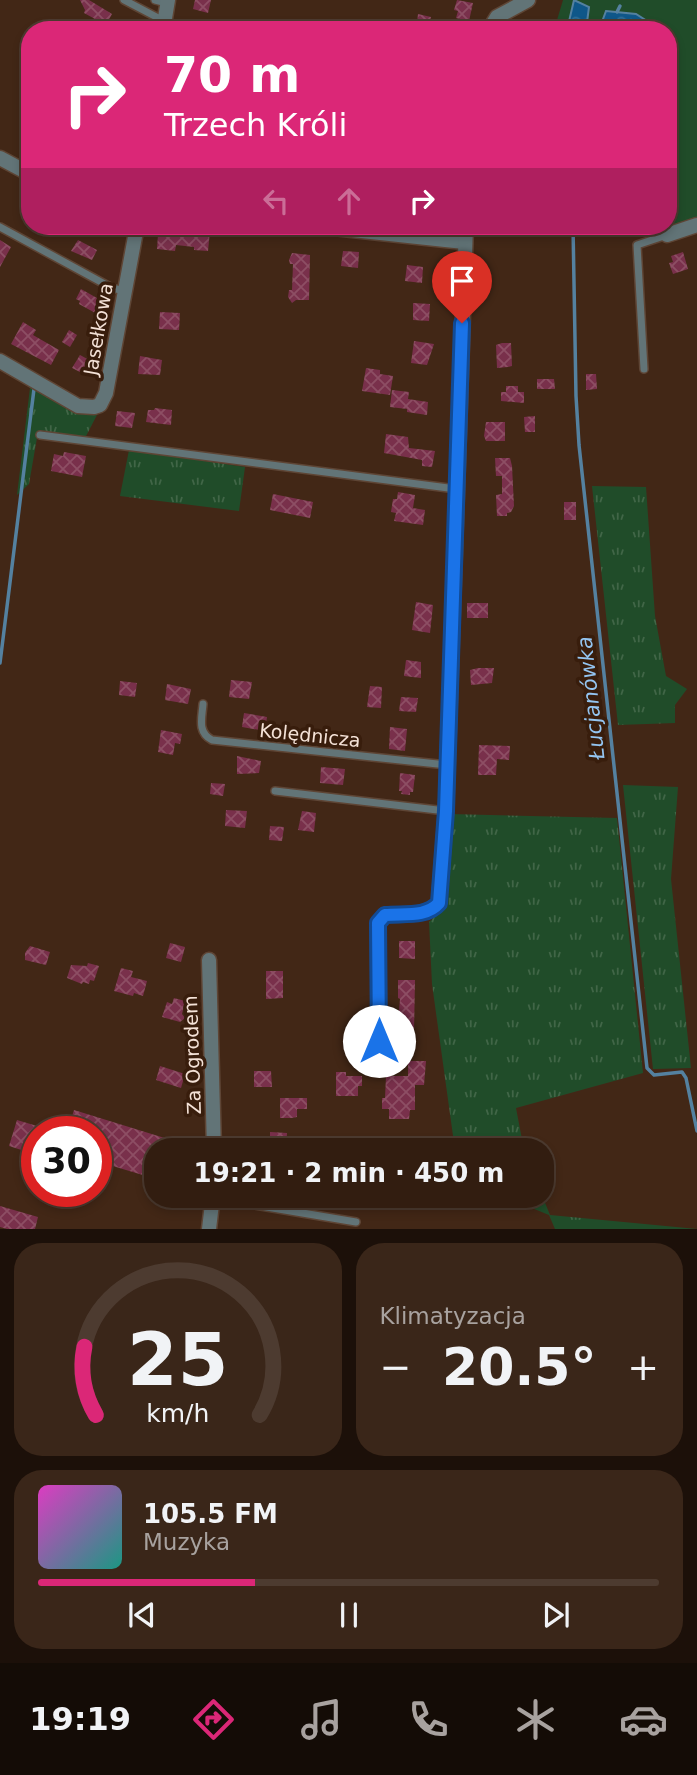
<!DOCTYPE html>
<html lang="pl">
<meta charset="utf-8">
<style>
body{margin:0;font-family:"DejaVu Sans",sans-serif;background:#3a2619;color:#f1f3f6;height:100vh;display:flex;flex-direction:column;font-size:26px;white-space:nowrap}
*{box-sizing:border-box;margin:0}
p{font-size:23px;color:#a8a29f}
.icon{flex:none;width:38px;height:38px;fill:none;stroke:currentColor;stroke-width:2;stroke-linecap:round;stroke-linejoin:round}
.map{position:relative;height:1229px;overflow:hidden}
.drawer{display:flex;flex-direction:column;gap:14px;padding:14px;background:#1c1009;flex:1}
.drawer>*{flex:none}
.top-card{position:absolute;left:21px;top:21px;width:656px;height:214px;border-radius:28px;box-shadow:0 4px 10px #0003,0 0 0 2px #4d3b30;background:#db2777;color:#fff;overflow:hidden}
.speed{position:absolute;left:21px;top:1116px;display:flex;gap:14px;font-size:35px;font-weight:700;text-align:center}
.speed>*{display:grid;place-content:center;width:91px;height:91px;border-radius:50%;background:#321d10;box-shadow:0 4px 10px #0003,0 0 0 2px #4d3b30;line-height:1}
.speed .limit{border:10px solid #d22;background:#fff;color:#111}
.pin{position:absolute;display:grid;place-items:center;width:60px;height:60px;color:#fff;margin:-72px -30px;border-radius:50% 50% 50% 0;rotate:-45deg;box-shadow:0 0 7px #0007}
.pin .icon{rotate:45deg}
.me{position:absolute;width:77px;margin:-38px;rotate:0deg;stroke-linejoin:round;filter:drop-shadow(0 0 5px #0008)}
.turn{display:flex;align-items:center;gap:24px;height:147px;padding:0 28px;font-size:32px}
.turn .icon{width:91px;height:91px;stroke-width:2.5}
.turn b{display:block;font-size:49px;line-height:60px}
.lanes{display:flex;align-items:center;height:66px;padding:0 28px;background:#0003;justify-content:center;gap:35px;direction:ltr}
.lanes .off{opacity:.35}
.big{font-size:52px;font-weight:800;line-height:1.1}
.drawer .widget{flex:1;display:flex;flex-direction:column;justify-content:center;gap:10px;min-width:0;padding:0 24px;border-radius:28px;background:#3a2619}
.drawer .dial{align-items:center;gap:0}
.dial svg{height:182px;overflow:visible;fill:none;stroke:#4d3b30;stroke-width:7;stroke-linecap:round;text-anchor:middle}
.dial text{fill:#f1f3f6;stroke:none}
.song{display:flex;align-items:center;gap:21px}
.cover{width:84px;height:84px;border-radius:10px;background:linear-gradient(135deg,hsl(310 70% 55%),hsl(170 70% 35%))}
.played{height:7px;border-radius:4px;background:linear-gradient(90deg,#db2777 35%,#4d3b30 35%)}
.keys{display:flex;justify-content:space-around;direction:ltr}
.heat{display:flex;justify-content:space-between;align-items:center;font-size:38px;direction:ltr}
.drawer .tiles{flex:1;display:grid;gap:14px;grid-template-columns:1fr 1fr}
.widget:last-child{grid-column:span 2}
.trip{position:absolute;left:144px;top:1138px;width:410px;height:70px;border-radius:28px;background:#321d10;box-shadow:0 4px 10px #0003,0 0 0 2px #4d3b30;font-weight:800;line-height:70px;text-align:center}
.tabs{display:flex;height:112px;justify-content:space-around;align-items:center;background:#140c06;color:#a8a29f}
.tabs .icon{width:49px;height:49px}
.tabs .current{color:#db2777}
.tabs b{font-size:32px;color:#f1f3f6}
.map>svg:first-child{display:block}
.grass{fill:url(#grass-tufts)}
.park{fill:#204c29}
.water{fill:url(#water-ripples);stroke:#5481a0;stroke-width:2}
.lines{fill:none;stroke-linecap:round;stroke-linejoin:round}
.stream{stroke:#5481a0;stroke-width:3.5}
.building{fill:url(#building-cross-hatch)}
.lane-casing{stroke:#5e4535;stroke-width:10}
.street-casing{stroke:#5e4535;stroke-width:17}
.lane{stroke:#627477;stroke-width:7}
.street{stroke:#627477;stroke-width:14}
.route-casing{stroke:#114b97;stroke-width:18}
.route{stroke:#1a73e8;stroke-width:12}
.labels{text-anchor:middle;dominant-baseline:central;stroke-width:7;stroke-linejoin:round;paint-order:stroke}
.street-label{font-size:19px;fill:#f4e2d7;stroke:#381d0c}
.water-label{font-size:21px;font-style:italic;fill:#94c5f1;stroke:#381d0c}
</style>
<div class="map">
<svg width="697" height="1229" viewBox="0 0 697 1229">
<defs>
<pattern id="grass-tufts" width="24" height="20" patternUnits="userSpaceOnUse" patternTransform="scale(1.75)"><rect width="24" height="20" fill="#204c29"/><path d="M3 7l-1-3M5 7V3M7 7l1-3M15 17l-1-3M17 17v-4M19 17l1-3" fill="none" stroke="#416647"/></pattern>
<pattern id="water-ripples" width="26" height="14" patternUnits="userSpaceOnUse" patternTransform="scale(1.75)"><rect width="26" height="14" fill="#0f5789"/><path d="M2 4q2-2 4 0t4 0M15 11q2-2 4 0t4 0" fill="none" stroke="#336f99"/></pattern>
<pattern id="building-cross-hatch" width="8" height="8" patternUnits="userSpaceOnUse" patternTransform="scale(1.75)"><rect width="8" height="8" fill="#79304b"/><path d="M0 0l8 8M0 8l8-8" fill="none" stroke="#8d4e64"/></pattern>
</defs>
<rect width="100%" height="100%" fill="#422716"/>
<!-- grass -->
<g class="grass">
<path d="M 20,378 L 88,413 L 98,413 L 85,438 L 38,432 L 29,484 L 17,495 L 30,388 Z"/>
<path d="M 129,450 L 245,467 L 239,511 L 120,496 Z"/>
<path d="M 592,486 L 646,487 L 655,616 L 666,676 L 687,689 L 675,705 L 675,723 L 618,725 Z"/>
<path d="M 623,785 L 678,787 L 671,879 L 691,1068 L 653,1069 Z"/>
<path d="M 449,814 L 617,818 L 643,1073 L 516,1108 L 524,1150 L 455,1150 L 432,984 L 429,922 L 444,908 Z"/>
<path d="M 541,1193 L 550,1215 L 697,1229 L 555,1229 L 549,1215 L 527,1206 L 461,1195 L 541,1195 Z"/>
</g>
<!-- park -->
<path class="park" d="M 563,0 L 697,0 L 697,222 L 667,233 L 664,226 L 668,226 L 668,30 L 554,30 Z"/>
<!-- water -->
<g class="water">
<path d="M 574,0 L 589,7 L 586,30 L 567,30 Z"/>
<path d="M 606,11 L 636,14 L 661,30 L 599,30 Z"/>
</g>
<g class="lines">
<!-- stream -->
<g class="stream">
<path d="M 617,12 L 620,6"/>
<path d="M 573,226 L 576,396 L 579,445 L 647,1068 L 654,1075 L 682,1072 L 686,1078 L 697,1131"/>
<path d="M 0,663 L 34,389"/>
</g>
</g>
<!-- building -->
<g class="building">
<path d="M 80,0 L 89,0 L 112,14 L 106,25 L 84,13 L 85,10 Z"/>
<path d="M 195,0 L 211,0 L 208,13 L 193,9 Z"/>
<path d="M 457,0 L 473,3 L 469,21 L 456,18 L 458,11 L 454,10 Z"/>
<path d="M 418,14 L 431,17 L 429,25 L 417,23 Z"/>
<path d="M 196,230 L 210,231 L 208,251 L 194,250 L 194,247 L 176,245 L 175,251 L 157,249 L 158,234 L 195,237 Z"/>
<path d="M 0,240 L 11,247 L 0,267 Z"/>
<path d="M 78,240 L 97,250 L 92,260 L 71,251 Z"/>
<path d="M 343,251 L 359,252 L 358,268 L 341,266 Z"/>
<path d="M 683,252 L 688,269 L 673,274 L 669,263 L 673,262 L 671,256 Z"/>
<path d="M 292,253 L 310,255 L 309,300 L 296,300 L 292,303 L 288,297 L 289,290 L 292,290 L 293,264 L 290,264 L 289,260 Z"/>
<path d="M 407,265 L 423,267 L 422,283 L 405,281 Z"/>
<path d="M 81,289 L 104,302 L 97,314 L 79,304 L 80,301 L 76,299 Z"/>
<path d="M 413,303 L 430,304 L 429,321 L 413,320 Z"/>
<path d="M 160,312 L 180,313 L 179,330 L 159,329 Z"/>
<path d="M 23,322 L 36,330 L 33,335 L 59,350 L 51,365 L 11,344 Z"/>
<path d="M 69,330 L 77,335 L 70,347 L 62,342 Z"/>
<path d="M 414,341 L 434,344 L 427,365 L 411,363 Z"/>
<path d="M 502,343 L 511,343 L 512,366 L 508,367 L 497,368 L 496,345 Z"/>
<path d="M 80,355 L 93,362 L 86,375 L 72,368 Z"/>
<path d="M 140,356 L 162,360 L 160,375 L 138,374 Z"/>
<path d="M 366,368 L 380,370 L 380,374 L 393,376 L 390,395 L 362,391 Z"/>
<path d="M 586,374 L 596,374 L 597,389 L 586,390 Z"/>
<path d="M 537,379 L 554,379 L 555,389 L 537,389 Z"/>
<path d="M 506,386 L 518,386 L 518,392 L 524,392 L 524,403 L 501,401 L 501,392 L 506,392 Z"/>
<path d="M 392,390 L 409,392 L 408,399 L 428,402 L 427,415 L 407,412 L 407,409 L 390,407 Z"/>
<path d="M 155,408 L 172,410 L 171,425 L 146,422 L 148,410 L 154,410 Z"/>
<path d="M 117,411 L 135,413 L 132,428 L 115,426 Z"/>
<path d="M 535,416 L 535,432 L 525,432 L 524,417 Z"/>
<path d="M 486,422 L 505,422 L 505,441 L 486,441 L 484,436 Z"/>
<path d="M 386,434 L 408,437 L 409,448 L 435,451 L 432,467 L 422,466 L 422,460 L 384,453 Z"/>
<path d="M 64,452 L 86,456 L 82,477 L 51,471 L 54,454 L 63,456 Z"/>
<path d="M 495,458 L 510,458 L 512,466 L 514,506 L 511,512 L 507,513 L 507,516 L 497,516 L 496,495 L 502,494 L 502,476 L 496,476 Z"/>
<path d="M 398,492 L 415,495 L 413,508 L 425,510 L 423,525 L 394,521 L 396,513 L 391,512 L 393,499 L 397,499 Z"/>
<path d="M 273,494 L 313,502 L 310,518 L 270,510 Z"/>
<rect x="564" y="502" width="12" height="18"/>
<path d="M 416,602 L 433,605 L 430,633 L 412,630 Z"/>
<rect x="467" y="603" width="21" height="15"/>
<path d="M 406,660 L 421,662 L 421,678 L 404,676 Z"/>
<path d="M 478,668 L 494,668 L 492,683 L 471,685 L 470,670 Z"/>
<path d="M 231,680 L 252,682 L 249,699 L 229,697 Z"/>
<path d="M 120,681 L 137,683 L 135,697 L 119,695 Z"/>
<path d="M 167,684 L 191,689 L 188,704 L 165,700 Z"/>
<path d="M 370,686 L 382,687 L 381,708 L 367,707 Z"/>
<path d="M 401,697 L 418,698 L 416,712 L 399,711 Z"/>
<path d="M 244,713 L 267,717 L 265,731 L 242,727 Z"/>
<path d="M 390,727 L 407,729 L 405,751 L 389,749 Z"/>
<path d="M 161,730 L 182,734 L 180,744 L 175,743 L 173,755 L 158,752 Z"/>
<path d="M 479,745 L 510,746 L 509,760 L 497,759 L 496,775 L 478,775 Z"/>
<path d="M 237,756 L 261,761 L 259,773 L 237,774 Z"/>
<path d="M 321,767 L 345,769 L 343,785 L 320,783 Z"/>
<path d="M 400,773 L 415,775 L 413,792 L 410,792 L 410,795 L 401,794 L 402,791 L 399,791 Z"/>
<path d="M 211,783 L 225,784 L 223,796 L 210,794 Z"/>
<path d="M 226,810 L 247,811 L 245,828 L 225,826 Z"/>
<path d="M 302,811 L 316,813 L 314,832 L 298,830 Z"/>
<path d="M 270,826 L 284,827 L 282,841 L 269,840 Z"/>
<path d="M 399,941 L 415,941 L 415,959 L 399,958 Z"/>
<path d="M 170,943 L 185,947 L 181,962 L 166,958 Z"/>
<path d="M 30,946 L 50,952 L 46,965 L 25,960 L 25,953 Z"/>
<path d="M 88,963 L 99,966 L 94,981 L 90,980 L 89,984 L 83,982 L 82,984 L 67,978 L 71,965 L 87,966 Z"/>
<path d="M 121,968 L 133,971 L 131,977 L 147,981 L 143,996 L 134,993 L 133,996 L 114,991 Z"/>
<path d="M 266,971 L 283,971 L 283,998 L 266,999 Z"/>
<path d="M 398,980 L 415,980 L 414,1033 L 397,1033 L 400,999 L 398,998 Z"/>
<path d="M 174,998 L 185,1001 L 182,1014 L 185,1018 L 180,1022 L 162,1017 L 167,1002 L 172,1004 Z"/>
<path d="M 408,1061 L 426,1061 L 424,1085 L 415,1085 L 415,1110 L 410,1110 L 409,1119 L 389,1119 L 389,1109 L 382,1109 L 382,1098 L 385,1098 L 386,1076 L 408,1076 Z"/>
<path d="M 160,1066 L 185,1074 L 181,1088 L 156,1080 Z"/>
<path d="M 254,1071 L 271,1071 L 272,1087 L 254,1087 Z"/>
<path d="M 336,1072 L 346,1072 L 346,1076 L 362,1076 L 362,1086 L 358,1086 L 358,1096 L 336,1096 Z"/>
<path d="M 280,1098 L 307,1098 L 307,1109 L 297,1109 L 297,1117 L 292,1118 L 280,1118 Z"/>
<path d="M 74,1110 L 197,1148 L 196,1150 L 156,1150 L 156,1179 L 96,1161 L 96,1132 L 67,1132 Z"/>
<path d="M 17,1120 L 37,1126 L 37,1155 L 9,1146 Z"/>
<path d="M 270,1132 L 287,1133 L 286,1150 L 270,1150 Z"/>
<path d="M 316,1195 L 346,1195 L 344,1205 L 315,1201 Z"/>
<path d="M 0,1206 L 38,1217 L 35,1229 L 7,1229 L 0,1227 Z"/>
</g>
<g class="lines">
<defs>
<g id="lane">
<path d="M 124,0 L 164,21"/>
<path d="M 155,0 L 167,3"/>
<path d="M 0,227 L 112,288 L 125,291"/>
<path d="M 644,369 L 637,245 L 667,235"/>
<path d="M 40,435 L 456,489"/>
<path d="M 203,704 C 202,718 197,732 212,740 L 447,765"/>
<path d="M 275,791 L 446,811"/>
<path d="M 213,1198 L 356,1222"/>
</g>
<g id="street">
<path d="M 163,30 L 168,0"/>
<path d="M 489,30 L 497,17 L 528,0"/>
<path d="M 0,158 L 30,174"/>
<path d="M 315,226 L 464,242"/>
<path d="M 667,235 L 697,225"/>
<path d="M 0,361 L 78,406 L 94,407 L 100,405 L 106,393 L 137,226"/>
<path d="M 209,960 L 214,1150"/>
<path d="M 379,1041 L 378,923 L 385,915 C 403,913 426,918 439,903 L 446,811 L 466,226"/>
<path d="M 209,1229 L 213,1195"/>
</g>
</defs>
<!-- lane casing -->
<use href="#lane" class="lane-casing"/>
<!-- street casing -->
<use href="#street" class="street-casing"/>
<!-- lane -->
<use href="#lane" class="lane"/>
<!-- street -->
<use href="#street" class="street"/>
</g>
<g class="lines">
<defs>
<path id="route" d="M 379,1041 L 378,923 L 385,915 C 403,913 426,918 439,903 L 446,811 L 462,323"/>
</defs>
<!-- route casing -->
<use href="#route" class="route-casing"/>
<!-- route -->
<use href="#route" class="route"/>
</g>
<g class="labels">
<!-- street labels -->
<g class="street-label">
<text transform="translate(98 329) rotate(-80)">Jasełkowa</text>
<text transform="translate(310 735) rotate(6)">Kolędnicza</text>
<text transform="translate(192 1055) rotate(-92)">Za Ogrodem</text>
</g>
<!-- water labels -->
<g class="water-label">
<text transform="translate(591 698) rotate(-96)">Łucjanówka</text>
</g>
</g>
</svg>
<div class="speed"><div class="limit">30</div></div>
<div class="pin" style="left:462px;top:323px;background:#d93025"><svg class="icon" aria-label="arrive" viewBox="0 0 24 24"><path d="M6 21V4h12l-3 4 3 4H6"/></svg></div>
<svg class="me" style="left:379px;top:1041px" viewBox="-20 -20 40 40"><circle r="19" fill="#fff"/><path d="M0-13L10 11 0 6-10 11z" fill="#1a73e8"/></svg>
<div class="trip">19:21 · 2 min · 450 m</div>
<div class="top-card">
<div class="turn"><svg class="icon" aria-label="right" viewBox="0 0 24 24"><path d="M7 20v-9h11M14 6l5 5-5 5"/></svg><div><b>70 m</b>Trzech Króli</div></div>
<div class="lanes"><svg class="icon off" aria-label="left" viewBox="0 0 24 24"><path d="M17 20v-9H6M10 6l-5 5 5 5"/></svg><svg class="icon off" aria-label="ahead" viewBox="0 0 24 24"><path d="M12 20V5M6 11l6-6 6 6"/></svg><svg class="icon" aria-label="right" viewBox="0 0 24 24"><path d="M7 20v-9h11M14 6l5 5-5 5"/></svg></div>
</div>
</div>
<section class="drawer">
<div class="tiles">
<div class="widget dial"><svg viewBox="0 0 100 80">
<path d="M14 69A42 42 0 1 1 86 69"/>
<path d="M14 69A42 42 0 0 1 9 39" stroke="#db2777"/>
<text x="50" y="56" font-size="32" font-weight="700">25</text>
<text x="50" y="72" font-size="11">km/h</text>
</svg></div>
<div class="widget"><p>Klimatyzacja</p>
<div class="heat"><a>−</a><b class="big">20.5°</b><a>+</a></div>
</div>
<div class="widget">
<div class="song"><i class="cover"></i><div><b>105.5 FM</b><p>Muzyka</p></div></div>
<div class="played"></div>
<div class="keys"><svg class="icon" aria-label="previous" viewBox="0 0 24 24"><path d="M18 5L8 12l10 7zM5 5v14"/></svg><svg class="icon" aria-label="pause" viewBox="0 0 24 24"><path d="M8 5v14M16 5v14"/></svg><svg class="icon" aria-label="next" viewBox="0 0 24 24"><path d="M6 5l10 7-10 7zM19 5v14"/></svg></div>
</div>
</div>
</section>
<nav class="tabs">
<b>19:19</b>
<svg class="icon current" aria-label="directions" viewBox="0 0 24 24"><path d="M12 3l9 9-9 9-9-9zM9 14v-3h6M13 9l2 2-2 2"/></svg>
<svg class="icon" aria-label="music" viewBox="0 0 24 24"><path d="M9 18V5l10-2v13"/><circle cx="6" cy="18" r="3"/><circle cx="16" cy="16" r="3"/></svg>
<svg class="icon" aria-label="phone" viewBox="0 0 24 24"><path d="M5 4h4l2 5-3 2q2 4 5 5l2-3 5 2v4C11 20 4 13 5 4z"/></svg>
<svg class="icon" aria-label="climate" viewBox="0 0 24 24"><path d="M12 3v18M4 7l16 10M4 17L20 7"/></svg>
<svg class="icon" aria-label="car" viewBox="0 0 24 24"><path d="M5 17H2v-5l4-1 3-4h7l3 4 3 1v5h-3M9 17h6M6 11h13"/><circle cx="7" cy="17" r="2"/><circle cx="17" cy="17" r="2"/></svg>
</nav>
